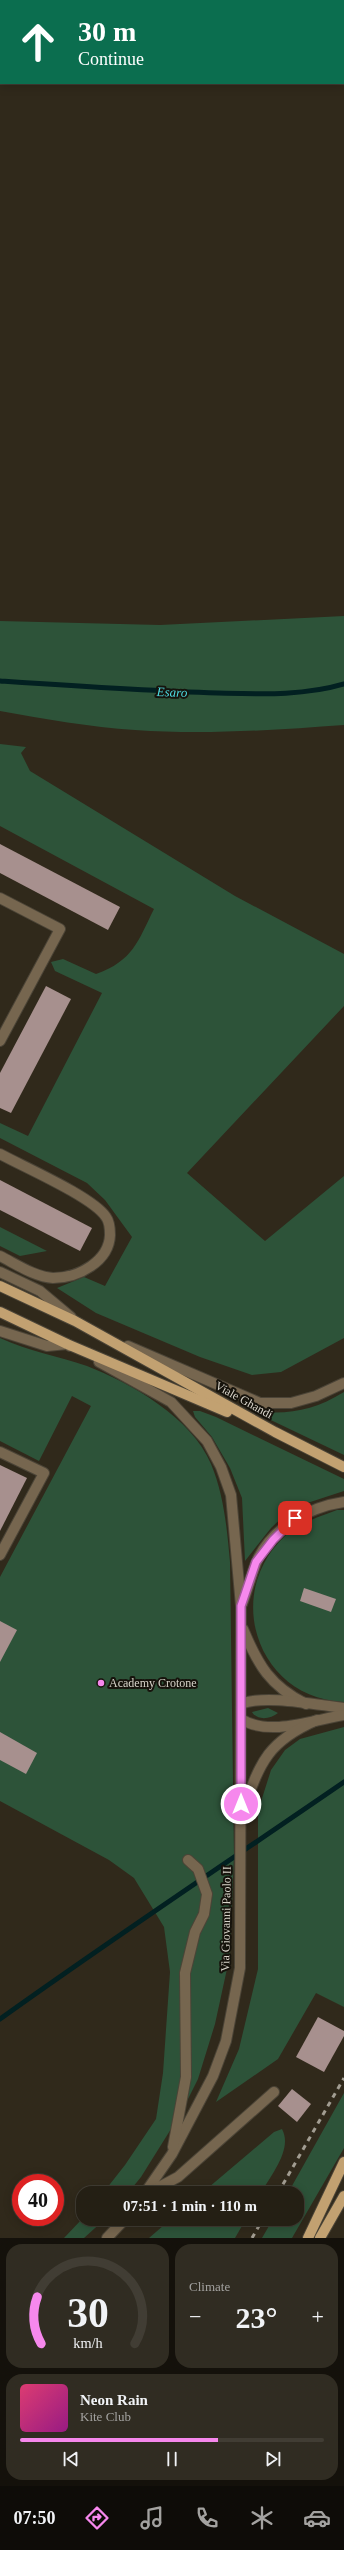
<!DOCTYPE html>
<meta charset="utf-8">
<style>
body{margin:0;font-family:Georgia,serif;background:#302c22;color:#f1f3f6;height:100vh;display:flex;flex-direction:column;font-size:15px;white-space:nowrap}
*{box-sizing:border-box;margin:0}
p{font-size:13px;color:#a3a2a0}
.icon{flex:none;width:22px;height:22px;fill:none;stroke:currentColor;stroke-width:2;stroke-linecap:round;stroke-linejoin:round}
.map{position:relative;height:2238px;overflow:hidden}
.sheet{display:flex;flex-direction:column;gap:6px;padding:6px;background:#14110b;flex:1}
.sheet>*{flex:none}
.top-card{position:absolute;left:0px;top:0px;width:344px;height:84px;box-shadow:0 2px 10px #0003,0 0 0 1px #413d34;background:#0b6e4f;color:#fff;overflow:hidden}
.speed{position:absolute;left:12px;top:2174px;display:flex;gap:8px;font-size:20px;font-weight:700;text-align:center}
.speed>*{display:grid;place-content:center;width:52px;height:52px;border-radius:50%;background:#241f14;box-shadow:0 2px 10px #0003,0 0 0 1px #413d34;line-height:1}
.speed .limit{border:6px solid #d22;background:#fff;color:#111}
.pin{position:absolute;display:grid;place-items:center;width:34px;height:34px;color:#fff;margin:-17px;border-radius:8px;box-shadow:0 2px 6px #0006}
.me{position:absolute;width:44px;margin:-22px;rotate:0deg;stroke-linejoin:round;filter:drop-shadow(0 0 3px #0008)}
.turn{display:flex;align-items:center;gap:14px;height:84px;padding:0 12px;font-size:18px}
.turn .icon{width:52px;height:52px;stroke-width:2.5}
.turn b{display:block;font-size:28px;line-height:34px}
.big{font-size:30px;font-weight:700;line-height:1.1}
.sheet .widget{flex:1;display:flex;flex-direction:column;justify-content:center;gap:6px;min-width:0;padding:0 14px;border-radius:16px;background:#302c22}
.sheet .dial{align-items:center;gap:0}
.dial svg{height:104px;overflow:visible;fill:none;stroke:#413d34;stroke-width:7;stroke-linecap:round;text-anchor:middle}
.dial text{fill:#f1f3f6;stroke:none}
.song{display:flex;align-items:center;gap:12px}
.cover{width:48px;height:48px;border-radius:6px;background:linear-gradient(135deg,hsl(340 70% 55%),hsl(310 70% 35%))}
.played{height:4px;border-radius:2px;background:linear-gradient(90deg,#f688ed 65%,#413d34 65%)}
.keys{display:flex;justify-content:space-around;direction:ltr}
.heat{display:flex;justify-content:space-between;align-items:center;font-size:22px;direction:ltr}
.sheet .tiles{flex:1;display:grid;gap:6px;grid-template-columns:1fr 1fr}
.widget:last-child{grid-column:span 2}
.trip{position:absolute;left:76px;top:2186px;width:228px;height:40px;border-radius:16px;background:#241f14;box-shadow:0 2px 10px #0003,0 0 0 1px #413d34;font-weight:700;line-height:40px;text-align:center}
.tab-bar{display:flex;height:64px;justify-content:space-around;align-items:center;background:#0e0c08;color:#a3a2a0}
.tab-bar .icon{width:28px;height:28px}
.tab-bar .on{color:#f688ed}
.tab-bar b{font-size:18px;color:#f1f3f6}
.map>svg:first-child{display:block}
.green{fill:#2d5339}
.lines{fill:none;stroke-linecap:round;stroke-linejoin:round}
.stream{stroke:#022021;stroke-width:5}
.building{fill:#a7908e}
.minor-casing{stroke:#4b4437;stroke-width:12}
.major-casing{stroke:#4b4437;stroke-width:12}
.minor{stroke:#76664f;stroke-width:10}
.major{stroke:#c2a171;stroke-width:10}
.rail{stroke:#a29d92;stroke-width:3;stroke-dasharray:5 5;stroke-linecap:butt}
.route-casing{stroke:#a0589a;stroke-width:10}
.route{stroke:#f688ed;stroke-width:7}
.poi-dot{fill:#f688ed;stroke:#16130c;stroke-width:1.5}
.labels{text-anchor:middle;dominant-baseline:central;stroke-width:4;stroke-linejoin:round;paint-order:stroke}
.street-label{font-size:12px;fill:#d8d4ca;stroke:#16130c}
.poi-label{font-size:12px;fill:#d8d4ca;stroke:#16130c;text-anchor:start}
.water-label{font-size:13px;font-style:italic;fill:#4cdae0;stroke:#16130c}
</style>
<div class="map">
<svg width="344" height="2238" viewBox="0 0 344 2238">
<rect width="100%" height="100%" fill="#30291b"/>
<!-- green -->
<g class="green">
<path d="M 344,616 L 344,725 C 275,730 204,735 135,730 C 90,727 45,719 0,711 L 0,621 L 160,625 Z"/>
<path d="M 0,744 L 26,747 L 21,753 L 30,771 L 235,896 L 344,954 L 344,1006 L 187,1173 L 265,1241 L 344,1176 L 344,1338 L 281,1372 L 252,1375 L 200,1357 L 96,1313 L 57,1288 L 84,1277 L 105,1286 L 132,1237 L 105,1200 L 87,1183 L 0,1138 L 0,1123 L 28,1136 L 102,993 L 55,971 L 51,962 L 63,959 L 96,974 C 133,961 138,941 154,909 L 0,826 Z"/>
<path d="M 0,1227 L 47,1251 L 20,1256 L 0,1246 Z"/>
<path d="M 0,1338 C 28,1351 58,1356 87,1366 C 131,1383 192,1418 211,1464 C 224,1495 227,1529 230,1562 L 234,1856 L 230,1955 L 215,2024 L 198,2079 L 181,2113 L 141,2177 L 128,2193 L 103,2193 L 125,2165 L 156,2119 L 163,2073 L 170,1972 L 164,1927 L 134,1878 L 109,1860 L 0,1801 L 0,1577 L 91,1406 L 72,1396 L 39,1461 L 0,1441 Z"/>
<path d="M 344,1392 L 344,1455 L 252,1411 C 288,1415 313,1411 344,1392 Z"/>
<path d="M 193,1411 L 200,1411 L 216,1417 L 344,1479 L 344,1491 L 292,1508 L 271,1528 L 245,1561 L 242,1498 L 230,1468 L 212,1437 L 195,1417 Z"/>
<path d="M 337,1510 L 344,1510 L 344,1702 C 258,1699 222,1594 285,1536 C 300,1523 318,1517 337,1510 Z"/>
<path d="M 268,1708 L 278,1713 C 271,1719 257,1721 252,1712 Z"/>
<path d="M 344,1727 L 344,2007 L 316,1993 L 278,2059 L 216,2102 L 239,2049 L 258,1969 L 258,1811 L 271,1770 L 285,1750 L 300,1739 Z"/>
<path d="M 344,2093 L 344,2148 L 292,2238 L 262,2238 L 273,2219 L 297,2219 L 297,2193 L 288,2193 Z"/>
<path d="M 282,2129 C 293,2149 271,2175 261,2193 L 202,2193 L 274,2132 Z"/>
<path d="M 83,2218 L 105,2219 L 84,2238 L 64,2238 Z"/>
<path d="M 171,2219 L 246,2219 L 235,2238 L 149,2238 Z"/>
</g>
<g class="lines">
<!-- stream -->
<g class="stream">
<path d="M 0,681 C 73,686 145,691 218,693 C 260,694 304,696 344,684"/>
<path d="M 0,2019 C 113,1938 229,1861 344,1782"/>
</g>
</g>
<!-- building -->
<g class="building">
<path d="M 0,844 L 120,907 L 108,930 L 0,873 Z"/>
<path d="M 46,986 L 71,999 L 11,1113 L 0,1108 L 0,1073 Z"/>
<path d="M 0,1180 L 92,1228 L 80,1251 L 0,1210 Z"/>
<path d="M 0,1465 L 27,1478 L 0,1531 Z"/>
<path d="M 304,1588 L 336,1599 L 331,1612 L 300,1601 Z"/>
<path d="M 0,1621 L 17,1630 L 0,1662 Z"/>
<path d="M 0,1732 L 37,1753 L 26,1774 L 0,1760 Z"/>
<path d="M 318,2017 L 344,2031 L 344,2036 L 324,2072 L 296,2057 Z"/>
<path d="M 292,2089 L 311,2104 L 297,2122 L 278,2106 Z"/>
</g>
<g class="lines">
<defs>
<g id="minor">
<path d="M 0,898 L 60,929 L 0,1041"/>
<path d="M 0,1154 C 24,1167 93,1197 106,1217 C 109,1221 110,1230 110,1235 C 109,1261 79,1278 53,1278 C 35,1277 16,1264 0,1256"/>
<path d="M 0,1272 L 40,1291 L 71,1317"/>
<path d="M 0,1331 L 47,1346 L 67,1344 L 70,1346"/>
<path d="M 128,1346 L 260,1403 L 291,1403 L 316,1396 L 344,1383"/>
<path d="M 99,1362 L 171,1402 L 207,1441 L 221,1467 L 231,1495 L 241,1606 L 240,1968 L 226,2041 L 213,2076 L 172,2154 L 145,2193"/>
<path d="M 0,1452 L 44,1473 L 0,1555"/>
<path d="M 242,1604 C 247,1591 251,1576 256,1563 C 271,1528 309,1507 344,1502"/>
<path d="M 243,1629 C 258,1665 270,1686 306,1704"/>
<path d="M 241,1704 C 264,1694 317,1705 344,1708"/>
<path d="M 241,1719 C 269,1737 313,1720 344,1715"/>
<path d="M 244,1809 C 260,1761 269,1741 317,1720"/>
<path d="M 173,2147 L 186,2077 L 185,1973 L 195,1932 L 204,1914 L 207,1894 L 198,1869 L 188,1860"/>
<path d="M 148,2193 L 178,2177 L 274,2092"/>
<path d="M 107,2238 L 125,2219"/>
</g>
<g id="major">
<path d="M 0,1286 L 75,1321 L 275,1432 L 344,1467"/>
<path d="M 0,1312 L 67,1344 L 227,1412"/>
<path d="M 308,2238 L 344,2162"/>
<path d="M 320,2238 L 344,2196"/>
</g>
</defs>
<!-- minor casing -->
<use href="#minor" class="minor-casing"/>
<!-- major casing -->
<use href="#major" class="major-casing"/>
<!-- minor -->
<use href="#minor" class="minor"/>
<!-- major -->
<use href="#major" class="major"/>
<!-- rail -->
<g class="rail">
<path d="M 278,2193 L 344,2078"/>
<path d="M 252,2238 L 263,2219"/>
</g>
</g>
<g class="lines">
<defs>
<path id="route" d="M 241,1804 L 241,1606 L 256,1562 L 273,1540 L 295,1518"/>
</defs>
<!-- route casing -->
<use href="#route" class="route-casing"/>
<!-- route -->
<use href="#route" class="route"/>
</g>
<!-- markers -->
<circle class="poi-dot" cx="101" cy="1683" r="4"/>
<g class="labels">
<!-- street labels -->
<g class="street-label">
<text transform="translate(244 1400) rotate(29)">Viale Ghandi</text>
<text transform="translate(226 1919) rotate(-89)">Via Giovanni Paolo II</text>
</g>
<!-- poi labels -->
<g class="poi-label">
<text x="109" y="1683">Academy Crotone</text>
</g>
<!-- water labels -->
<g class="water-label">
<text transform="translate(172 692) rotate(2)">Esaro</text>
</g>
</g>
</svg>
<div class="speed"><div class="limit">40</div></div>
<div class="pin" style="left:295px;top:1518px;background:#d93025"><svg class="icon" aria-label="arrive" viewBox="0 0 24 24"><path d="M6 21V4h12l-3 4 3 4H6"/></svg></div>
<svg class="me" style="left:241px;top:1804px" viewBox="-20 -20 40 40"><circle r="17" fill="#f688ed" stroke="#fff" stroke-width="3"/><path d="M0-11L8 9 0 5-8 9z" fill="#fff"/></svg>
<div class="trip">07:51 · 1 min · 110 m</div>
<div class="top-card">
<div class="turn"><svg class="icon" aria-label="ahead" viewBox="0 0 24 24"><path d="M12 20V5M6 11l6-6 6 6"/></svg><div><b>30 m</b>Continue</div></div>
</div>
</div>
<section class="sheet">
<div class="tiles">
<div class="widget dial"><svg viewBox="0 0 100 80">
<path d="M14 69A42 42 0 1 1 86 69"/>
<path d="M14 69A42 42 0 0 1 11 33" stroke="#f688ed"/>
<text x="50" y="56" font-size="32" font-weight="700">30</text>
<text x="50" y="72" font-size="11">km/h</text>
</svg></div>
<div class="widget"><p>Climate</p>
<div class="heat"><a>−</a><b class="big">23°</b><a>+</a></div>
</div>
<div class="widget">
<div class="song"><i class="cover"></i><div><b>Neon Rain</b><p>Kite Club</p></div></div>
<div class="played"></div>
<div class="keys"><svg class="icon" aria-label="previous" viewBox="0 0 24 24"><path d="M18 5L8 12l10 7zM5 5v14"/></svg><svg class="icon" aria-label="pause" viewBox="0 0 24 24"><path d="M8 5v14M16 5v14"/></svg><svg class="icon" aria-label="next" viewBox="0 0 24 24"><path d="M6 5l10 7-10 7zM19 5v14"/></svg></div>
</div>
</div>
</section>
<nav class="tab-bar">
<b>07:50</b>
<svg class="icon on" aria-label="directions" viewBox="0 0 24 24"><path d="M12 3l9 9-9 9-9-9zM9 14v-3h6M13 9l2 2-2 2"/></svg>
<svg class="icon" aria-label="music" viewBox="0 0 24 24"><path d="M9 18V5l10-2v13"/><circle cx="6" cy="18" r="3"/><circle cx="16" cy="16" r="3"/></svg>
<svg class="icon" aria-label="phone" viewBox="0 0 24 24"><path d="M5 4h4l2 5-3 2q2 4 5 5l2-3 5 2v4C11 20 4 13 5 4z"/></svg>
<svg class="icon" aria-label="climate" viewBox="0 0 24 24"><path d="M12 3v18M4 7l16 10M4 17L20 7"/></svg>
<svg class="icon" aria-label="car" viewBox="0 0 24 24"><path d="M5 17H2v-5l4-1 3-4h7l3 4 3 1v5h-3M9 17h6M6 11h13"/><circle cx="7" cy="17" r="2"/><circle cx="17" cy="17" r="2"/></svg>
</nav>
